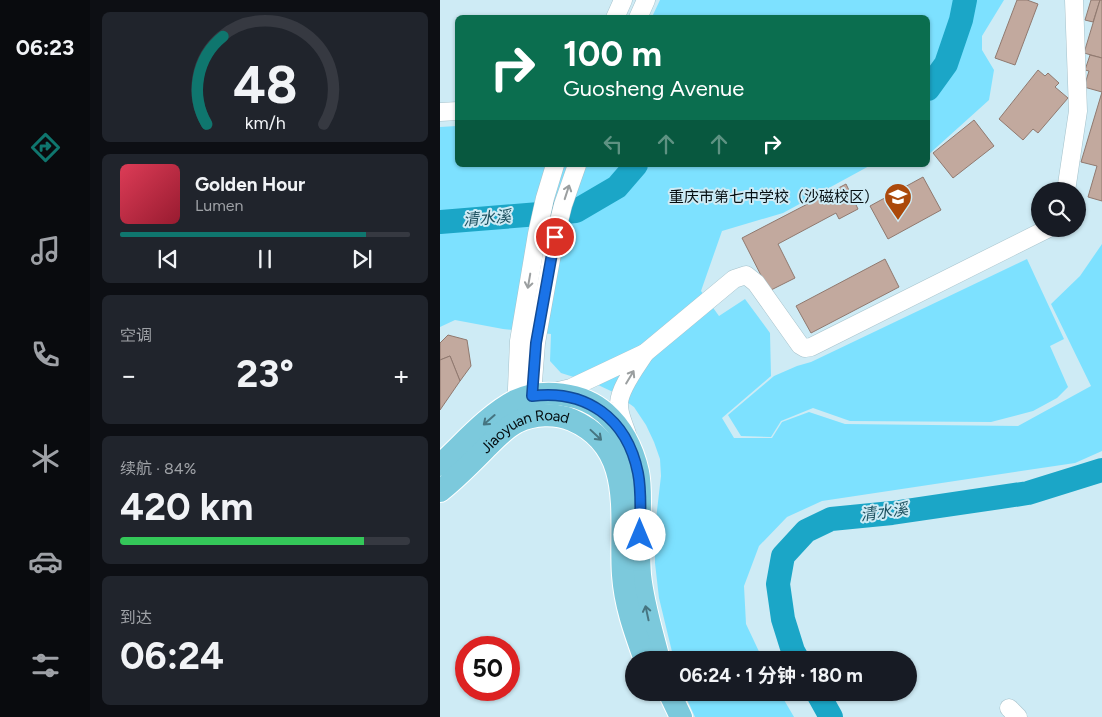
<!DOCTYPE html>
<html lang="zh">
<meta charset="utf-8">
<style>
body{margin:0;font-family:Figtree,"Noto Sans SC",sans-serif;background:#20242c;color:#f1f3f6;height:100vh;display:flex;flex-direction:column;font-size:19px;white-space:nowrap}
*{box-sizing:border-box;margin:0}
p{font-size:16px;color:#9ea1a6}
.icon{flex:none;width:28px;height:28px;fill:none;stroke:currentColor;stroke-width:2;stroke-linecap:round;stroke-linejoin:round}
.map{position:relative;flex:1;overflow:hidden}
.details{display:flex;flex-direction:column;gap:12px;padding:12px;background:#0d0f14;width:350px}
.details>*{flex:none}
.guide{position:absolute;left:15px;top:15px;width:475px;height:152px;border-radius:8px;box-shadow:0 1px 4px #0004;background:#0b6e4f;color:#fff;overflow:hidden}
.buttons{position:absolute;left:591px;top:182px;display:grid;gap:10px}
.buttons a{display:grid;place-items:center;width:55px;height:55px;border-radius:50%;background:#171b24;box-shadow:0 1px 4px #0004;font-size:25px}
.speed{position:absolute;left:15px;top:636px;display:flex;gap:10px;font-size:25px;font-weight:700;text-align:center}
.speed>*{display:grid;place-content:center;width:65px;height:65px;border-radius:50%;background:#171b24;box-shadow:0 1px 4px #0004;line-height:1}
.speed .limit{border:8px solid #d22;background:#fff;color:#111}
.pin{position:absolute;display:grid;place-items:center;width:42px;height:42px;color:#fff;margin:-21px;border:2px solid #fff;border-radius:50%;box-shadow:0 1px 5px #0007}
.me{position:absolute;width:55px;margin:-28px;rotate:0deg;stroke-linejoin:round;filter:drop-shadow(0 0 4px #0008)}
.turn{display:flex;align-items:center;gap:18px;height:105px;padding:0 25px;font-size:22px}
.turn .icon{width:65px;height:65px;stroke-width:2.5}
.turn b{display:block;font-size:35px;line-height:42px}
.lanes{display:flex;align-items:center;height:48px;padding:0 25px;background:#0003;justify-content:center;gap:25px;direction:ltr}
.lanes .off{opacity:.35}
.big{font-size:38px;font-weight:700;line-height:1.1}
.details .card{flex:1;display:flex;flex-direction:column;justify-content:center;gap:8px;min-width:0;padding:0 18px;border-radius:8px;background:#20242c}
.details .dial{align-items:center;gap:0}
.dial svg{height:130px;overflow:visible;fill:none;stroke:#363941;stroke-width:7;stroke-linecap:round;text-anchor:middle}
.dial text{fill:#f1f3f6;stroke:none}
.song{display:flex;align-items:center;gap:15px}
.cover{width:60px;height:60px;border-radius:8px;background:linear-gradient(135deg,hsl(350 70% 55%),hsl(350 70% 35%))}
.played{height:5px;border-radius:2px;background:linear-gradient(90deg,#0f766e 85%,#363941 85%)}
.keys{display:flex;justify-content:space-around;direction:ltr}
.heat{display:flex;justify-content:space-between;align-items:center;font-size:28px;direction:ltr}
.charge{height:8px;border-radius:4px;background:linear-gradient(90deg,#34c759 84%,#363941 0)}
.trip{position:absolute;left:185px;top:651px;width:292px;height:50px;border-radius:25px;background:#171b24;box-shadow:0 1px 4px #0004;font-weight:700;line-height:50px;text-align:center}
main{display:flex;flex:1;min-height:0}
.dock{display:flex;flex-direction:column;width:90px;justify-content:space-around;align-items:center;background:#090b0e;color:#9ea1a6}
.dock .icon{width:35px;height:35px}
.dock .selected{color:#0f766e}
.dock b{font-size:22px;color:#f1f3f6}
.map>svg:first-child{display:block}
.green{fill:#7de1ff}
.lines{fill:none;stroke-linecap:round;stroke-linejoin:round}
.river{stroke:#1ba6c7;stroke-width:24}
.building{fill:#c2a99e;stroke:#90796f}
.minor-casing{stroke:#a6c2cb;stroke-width:19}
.major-casing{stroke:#fff;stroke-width:24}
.minor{stroke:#fff;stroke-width:18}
.major{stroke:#7cc9dc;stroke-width:22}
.oneway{stroke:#9b9fa0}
.oneway2{stroke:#467581}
.route-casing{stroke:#114b97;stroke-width:12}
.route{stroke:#1a73e8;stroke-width:9}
.labels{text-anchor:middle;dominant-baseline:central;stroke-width:4;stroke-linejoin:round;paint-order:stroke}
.poi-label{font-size:15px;fill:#050e11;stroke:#ceebf5;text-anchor:end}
.street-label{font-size:15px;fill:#050e11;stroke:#ceebf5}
.water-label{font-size:16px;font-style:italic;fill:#1f5260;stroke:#ceebf5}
</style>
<main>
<nav class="dock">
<b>06:23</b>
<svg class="icon selected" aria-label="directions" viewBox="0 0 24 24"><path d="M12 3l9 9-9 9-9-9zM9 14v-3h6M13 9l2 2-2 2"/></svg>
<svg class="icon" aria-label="music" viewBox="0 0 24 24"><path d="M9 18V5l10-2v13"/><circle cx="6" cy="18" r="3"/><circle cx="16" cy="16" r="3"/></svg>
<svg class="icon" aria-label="phone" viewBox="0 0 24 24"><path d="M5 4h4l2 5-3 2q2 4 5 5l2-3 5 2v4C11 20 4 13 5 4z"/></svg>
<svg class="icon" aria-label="climate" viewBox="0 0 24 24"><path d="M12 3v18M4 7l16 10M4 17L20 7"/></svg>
<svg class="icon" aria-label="car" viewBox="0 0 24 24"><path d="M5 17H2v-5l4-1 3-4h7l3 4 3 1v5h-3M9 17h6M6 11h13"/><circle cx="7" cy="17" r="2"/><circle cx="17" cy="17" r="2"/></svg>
<svg class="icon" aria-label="filters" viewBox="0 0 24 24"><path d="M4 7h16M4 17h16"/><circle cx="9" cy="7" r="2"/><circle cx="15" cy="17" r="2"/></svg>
</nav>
<section class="details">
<div class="card dial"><svg viewBox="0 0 100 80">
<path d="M14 69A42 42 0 1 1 86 69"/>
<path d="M14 69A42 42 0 0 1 24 15" stroke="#0f766e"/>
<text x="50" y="56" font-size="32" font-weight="700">48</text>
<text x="50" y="72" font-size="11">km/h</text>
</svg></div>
<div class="card">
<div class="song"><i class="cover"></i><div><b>Golden Hour</b><p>Lumen</p></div></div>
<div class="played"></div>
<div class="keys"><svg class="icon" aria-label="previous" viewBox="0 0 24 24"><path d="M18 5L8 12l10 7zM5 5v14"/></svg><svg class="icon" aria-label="pause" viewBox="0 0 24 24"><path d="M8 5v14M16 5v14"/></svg><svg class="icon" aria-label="next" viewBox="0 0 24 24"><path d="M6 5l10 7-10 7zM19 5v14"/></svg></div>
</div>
<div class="card"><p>空调</p>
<div class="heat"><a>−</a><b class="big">23°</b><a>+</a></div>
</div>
<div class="card"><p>续航 · 84%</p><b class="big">420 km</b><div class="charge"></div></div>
<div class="card"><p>到达</p><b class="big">06:24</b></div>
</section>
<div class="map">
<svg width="662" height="717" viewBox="0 0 662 717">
<rect width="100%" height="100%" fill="#ceebf5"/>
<!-- green -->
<g class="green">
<path d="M 220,0 L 564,0 L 542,36 L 542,50 L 554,70 L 549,100 L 488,155 L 488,18 L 212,17 Z"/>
<path d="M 17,126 L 18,165 L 431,165 L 343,213 L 282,231 L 261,291 L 279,316 L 305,299 L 330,333 L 331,376 L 282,418 L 294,438 L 332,438 L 342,422 L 369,412 L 405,424 L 578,426 L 651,386 L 611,304 L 640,276 L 662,244 L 662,451 L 635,463 L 382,501 L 347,517 L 319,546 L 304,586 L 306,624 L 323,660 L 234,660 L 219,598 L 215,563 L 215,528 L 221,476 L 220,459 L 214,442 L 206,425 L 194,407 L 173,392 L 156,384 L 121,373 L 110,361 L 111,334 L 63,329 L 15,320 L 0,327 L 0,127 Z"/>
<path d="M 587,259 L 624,339 L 610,346 L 628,387 L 617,398 L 593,411 L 551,422 L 410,421 L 373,408 L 341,421 L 331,437 L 301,436 L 288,415 L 334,376 L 357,366 L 371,362 Z"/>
<path d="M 244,693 L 340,693 L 354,717 L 255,717 Z"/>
</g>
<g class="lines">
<!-- river -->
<g class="river">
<path d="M 488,89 L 506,64 L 521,20 L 525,0"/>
<path d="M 0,222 L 136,211 L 177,187 L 196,165"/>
<path d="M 358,660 L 353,651 L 343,619 L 338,584 L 343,556 L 366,531 L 391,519 L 452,513 L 588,493 L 662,470"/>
<path d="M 377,692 L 391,717"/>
</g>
</g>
<!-- building -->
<g class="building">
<path d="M 577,0 L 587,0 L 598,4 L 575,65 L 555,58 Z"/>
<path d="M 651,0 L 660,0 L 653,22 L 645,20 Z"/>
<path d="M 660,0 L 662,0 L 662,58 L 644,53 Z"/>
<path d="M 650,55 L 662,58 L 662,92 L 644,87 L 649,71 L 645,70 Z"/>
<path d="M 598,70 L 605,76 L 608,73 L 619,83 L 615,87 L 628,98 L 598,133 L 593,129 L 583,140 L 559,119 Z"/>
<path d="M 662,92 L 662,201 L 648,197 L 657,166 L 641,162 Z"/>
<path d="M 534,120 L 554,146 L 513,178 L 493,153 Z"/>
<path d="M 483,177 L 501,210 L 448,239 L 430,206 Z"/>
<path d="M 406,184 L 418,209 L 399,219 L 396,213 L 338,244 L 355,278 L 329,291 L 302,238 Z"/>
<path d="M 445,259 L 459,287 L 371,333 L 356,306 Z"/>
<path d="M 8,335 L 27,340 L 31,366 L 20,381 L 10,356 L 0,360 L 0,343 Z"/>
<path d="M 10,356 L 20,381 L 0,410 L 0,360 Z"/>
</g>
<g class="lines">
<defs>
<g id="minor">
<path d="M 175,18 L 183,0"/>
<path d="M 198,18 L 206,0"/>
<path d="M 0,112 L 18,111"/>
<path d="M 626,191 L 638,111 L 634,0"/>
<path d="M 205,353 L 294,279 L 306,275 L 316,283 L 360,345 L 365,348 L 371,347 L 607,229"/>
<path d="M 114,392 L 131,388 L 205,353 C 197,366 180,387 179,403 C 178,413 184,424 187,434"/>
<path d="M 91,407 L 96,343 L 115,237 L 123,205 L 137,165"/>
<path d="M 76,412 L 79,341 L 97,234 L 105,198 L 115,165"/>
<path d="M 569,708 L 578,717"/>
</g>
<g id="major">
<path d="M 0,465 C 23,444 48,415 75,401 C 102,388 143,393 165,413 C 182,428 193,450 198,472 C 200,482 200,493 200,502 C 200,526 198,551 200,575 C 203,604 212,632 219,660"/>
<path id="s1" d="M 0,491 C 18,477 34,460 50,444 C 58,436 67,427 77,422 C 94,414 115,413 132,420 C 197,448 179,519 183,575 C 185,605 195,632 205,660"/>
<path d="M 229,692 L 241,717"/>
</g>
</defs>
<!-- minor casing -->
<use href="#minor" class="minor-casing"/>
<!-- major casing -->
<use href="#major" class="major-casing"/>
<!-- minor -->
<use href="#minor" class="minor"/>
<!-- major -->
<use href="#major" class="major"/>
</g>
<!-- one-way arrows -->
<defs><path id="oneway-shaft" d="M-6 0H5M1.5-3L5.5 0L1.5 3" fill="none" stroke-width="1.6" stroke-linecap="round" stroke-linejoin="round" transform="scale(1.25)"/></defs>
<g class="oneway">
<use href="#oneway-shaft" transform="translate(127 192) rotate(-72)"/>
<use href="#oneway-shaft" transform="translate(89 281) rotate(100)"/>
<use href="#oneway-shaft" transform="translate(190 377) rotate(-59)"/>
</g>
<g class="oneway2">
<use href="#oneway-shaft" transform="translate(49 420) rotate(139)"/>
<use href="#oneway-shaft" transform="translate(156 435) rotate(43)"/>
<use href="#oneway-shaft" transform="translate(207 613) rotate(-102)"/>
</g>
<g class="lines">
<defs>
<path id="route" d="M 115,237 L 96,343 L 92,396 C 146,389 187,418 198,473 C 202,493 200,515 200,535"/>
</defs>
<!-- route casing -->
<use href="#route" class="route-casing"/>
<!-- route -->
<use href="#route" class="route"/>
</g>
<!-- icons -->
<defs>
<symbol id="school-pin" viewBox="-11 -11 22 30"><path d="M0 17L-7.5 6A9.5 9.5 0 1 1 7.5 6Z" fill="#ab490b" stroke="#ceebf5"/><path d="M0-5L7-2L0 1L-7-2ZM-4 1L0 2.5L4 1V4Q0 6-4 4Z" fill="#fff"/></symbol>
</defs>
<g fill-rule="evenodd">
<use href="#school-pin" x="442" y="181" width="32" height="43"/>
</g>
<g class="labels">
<!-- poi labels -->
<g class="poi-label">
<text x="439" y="197">重庆市第七中学校（沙磁校区）</text>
</g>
<!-- street labels -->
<g class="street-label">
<text stroke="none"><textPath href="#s1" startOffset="108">Jiaoyuan Road</textPath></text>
</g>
<!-- water labels -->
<g class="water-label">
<text transform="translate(47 218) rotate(-5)">清水溪</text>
<text transform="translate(444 512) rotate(-8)">清水溪</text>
</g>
</g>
</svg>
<div class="buttons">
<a><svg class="icon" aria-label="search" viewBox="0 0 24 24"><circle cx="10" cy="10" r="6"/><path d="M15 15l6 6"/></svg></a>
</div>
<div class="speed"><div class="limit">50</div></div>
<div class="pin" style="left:115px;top:237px;background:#d93025"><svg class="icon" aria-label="arrive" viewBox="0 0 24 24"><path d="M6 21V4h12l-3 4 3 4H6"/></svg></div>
<svg class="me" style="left:200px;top:535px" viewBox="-20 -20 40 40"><circle r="19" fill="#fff"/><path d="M0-13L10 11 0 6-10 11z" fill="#1a73e8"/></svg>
<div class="trip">06:24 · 1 分钟 · 180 m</div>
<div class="guide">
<div class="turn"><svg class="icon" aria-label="right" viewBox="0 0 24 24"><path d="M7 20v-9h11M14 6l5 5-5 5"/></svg><div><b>100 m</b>Guosheng Avenue</div></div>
<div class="lanes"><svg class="icon off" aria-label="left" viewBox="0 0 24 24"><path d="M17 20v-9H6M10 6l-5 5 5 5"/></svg><svg class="icon off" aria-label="ahead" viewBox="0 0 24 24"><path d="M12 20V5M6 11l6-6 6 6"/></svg><svg class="icon off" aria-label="ahead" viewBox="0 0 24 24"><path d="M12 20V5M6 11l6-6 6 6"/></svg><svg class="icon" aria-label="right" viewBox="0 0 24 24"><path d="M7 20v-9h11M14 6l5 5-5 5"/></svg></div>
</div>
</div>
</main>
